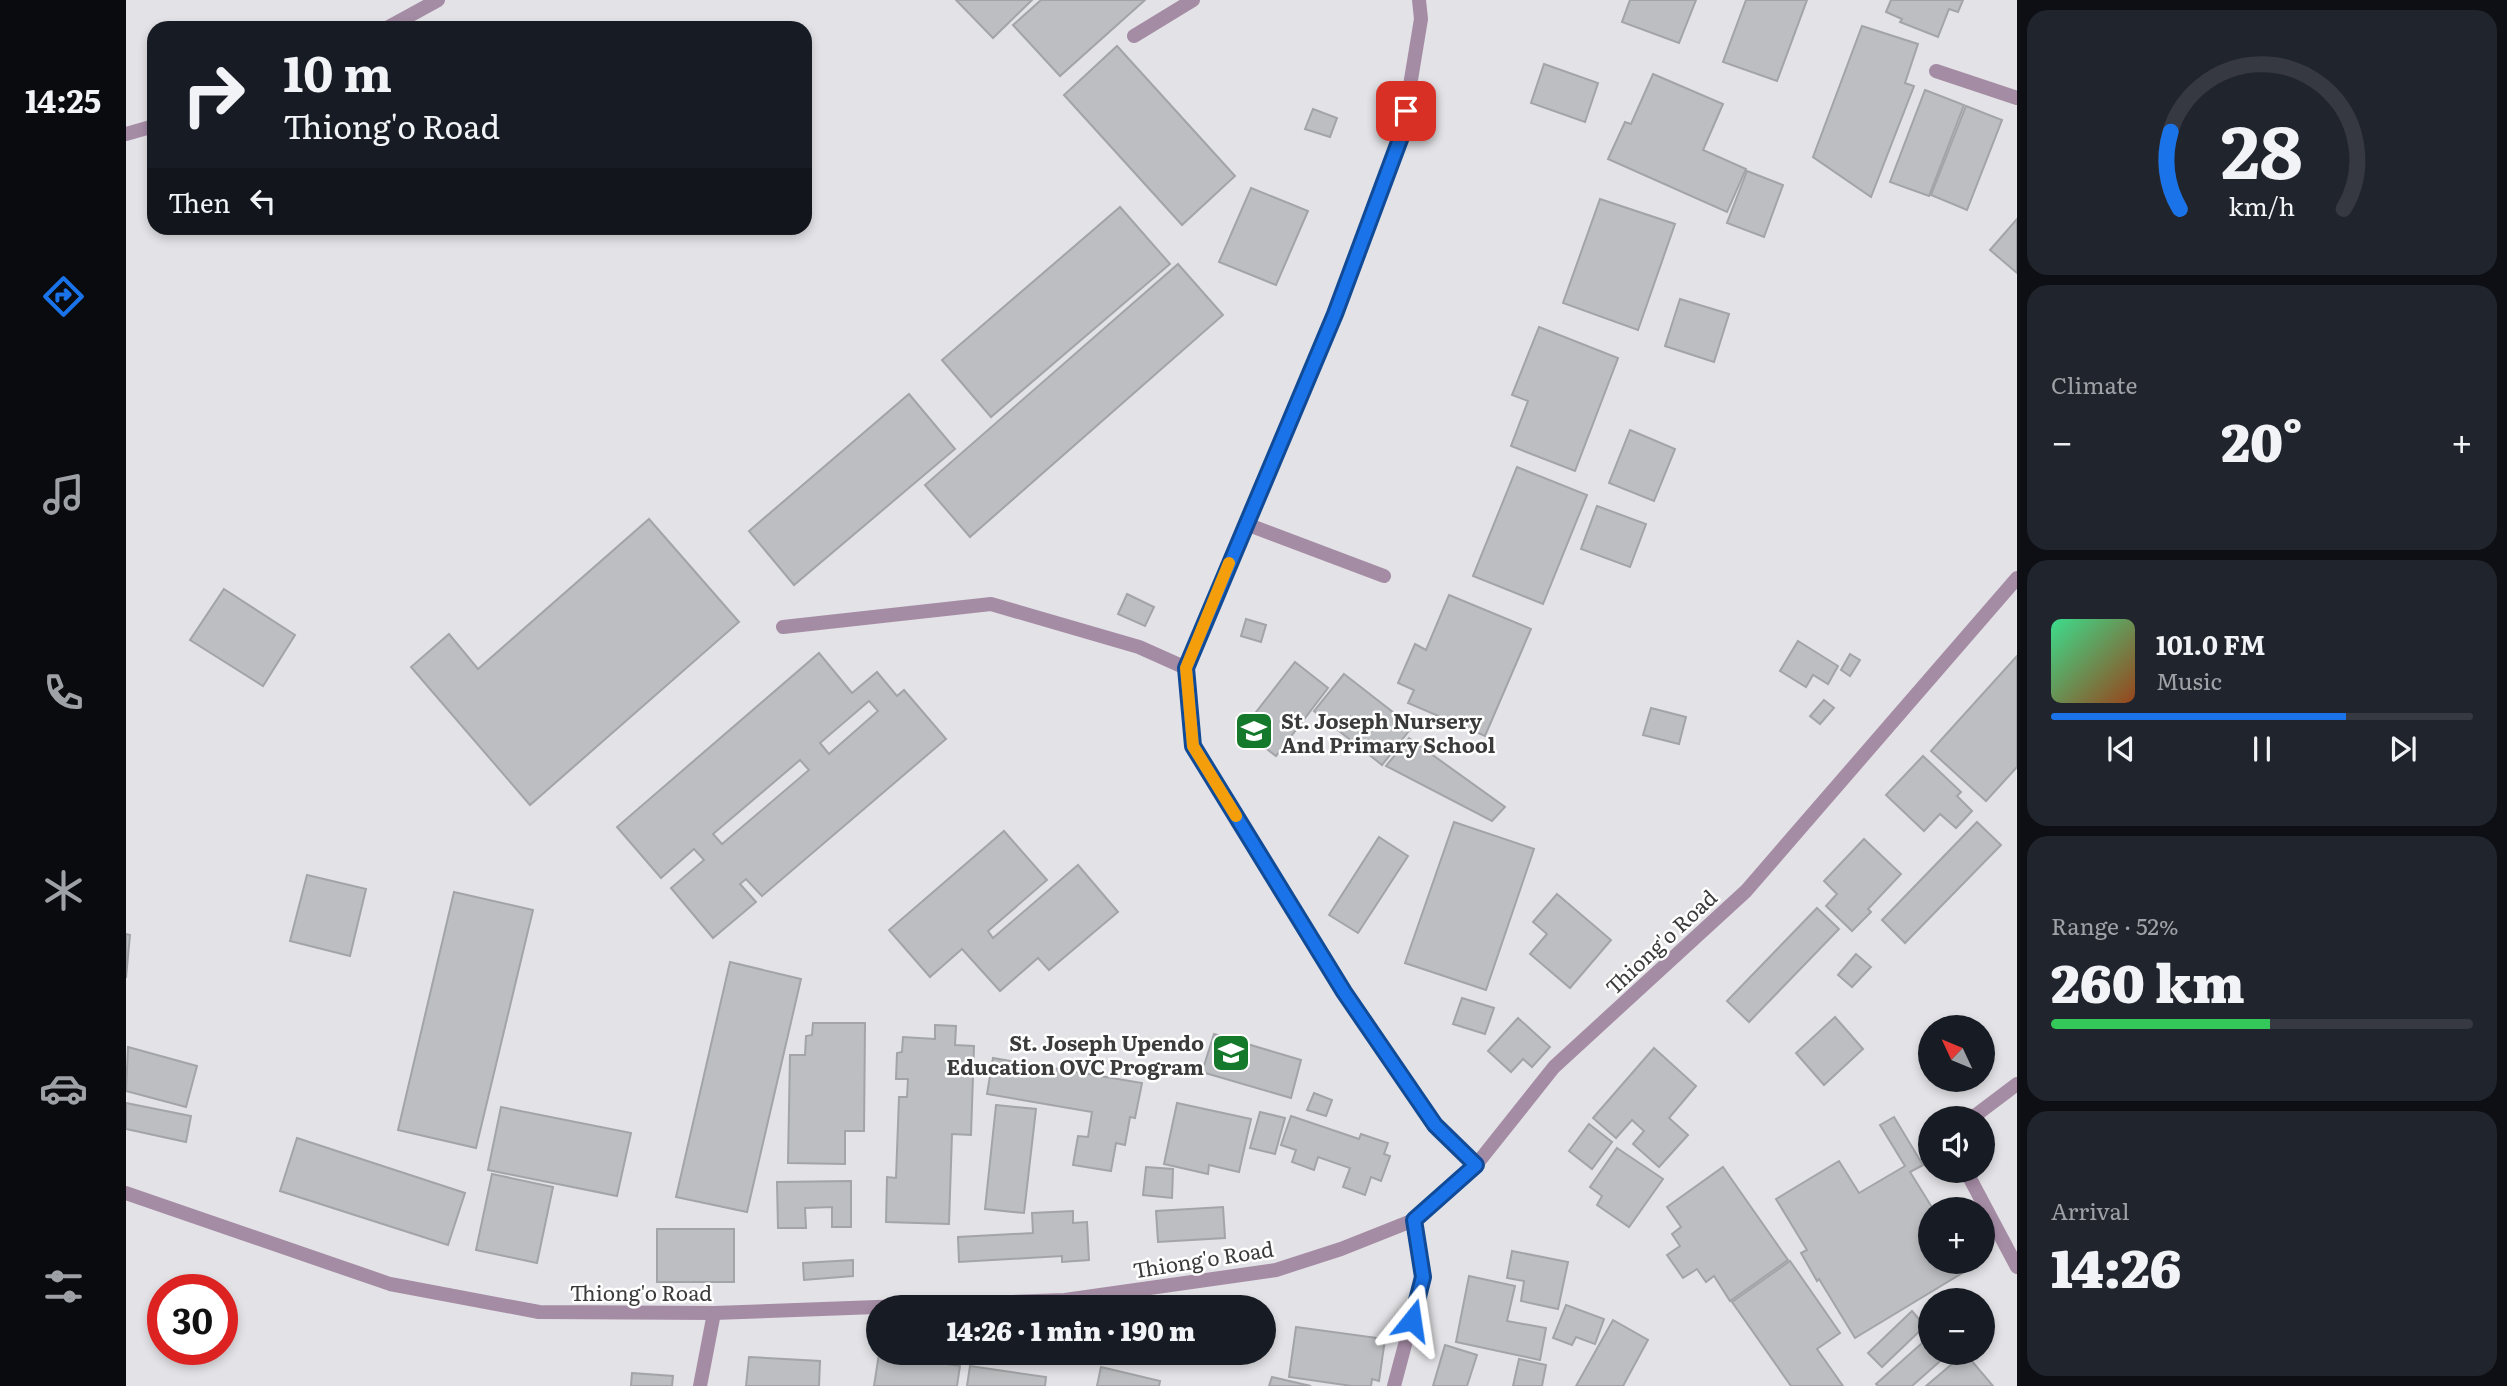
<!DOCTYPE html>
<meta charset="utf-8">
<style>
body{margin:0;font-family:Literata,serif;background:#20242c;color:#f1f3f6;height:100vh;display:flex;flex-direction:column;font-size:26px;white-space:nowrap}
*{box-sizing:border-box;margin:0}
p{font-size:23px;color:#9ea1a6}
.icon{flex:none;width:38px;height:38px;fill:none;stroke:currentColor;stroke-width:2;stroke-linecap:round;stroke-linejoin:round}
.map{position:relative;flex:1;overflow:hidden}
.drawer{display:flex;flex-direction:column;gap:10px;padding:10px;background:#0d0f14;width:490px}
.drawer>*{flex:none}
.top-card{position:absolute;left:21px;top:21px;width:665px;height:214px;border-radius:21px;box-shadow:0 4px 10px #0003;background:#171b24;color:#f1f3f6;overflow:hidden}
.needle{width:46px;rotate:314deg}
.buttons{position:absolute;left:1792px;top:1015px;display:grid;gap:14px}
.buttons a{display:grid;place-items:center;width:77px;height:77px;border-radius:50%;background:#171b24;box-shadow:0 4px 10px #0003;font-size:35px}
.speed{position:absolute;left:21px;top:1274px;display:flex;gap:14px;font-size:35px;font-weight:700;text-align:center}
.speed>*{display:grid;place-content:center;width:91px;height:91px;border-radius:50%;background:#171b24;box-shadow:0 4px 10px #0003;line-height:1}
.speed .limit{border:10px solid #d22;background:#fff;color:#111}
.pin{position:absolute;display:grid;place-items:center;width:60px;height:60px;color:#fff;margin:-30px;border-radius:14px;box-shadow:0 4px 10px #0006}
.me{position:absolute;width:77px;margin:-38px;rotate:15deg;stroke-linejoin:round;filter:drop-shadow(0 0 5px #0008)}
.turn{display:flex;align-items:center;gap:24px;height:147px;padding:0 21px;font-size:32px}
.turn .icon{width:91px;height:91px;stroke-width:2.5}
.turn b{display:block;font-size:49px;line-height:60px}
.then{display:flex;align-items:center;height:66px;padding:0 21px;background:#0003;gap:14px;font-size:26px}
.big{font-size:52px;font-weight:800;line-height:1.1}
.drawer .widget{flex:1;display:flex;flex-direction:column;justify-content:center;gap:10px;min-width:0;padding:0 24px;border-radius:21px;background:#20242c}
.drawer .dial{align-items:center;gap:0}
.dial svg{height:182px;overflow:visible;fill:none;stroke:#363941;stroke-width:7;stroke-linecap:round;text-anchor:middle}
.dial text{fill:#f1f3f6;stroke:none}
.song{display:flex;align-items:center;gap:21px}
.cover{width:84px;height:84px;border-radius:10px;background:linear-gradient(135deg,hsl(150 70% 55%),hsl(20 70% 35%))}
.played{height:7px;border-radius:4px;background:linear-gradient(90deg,#1a73e8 70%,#363941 70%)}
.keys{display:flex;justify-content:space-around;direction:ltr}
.heat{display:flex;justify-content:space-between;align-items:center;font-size:38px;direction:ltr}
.charge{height:10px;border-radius:5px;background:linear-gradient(90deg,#34c759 52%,#363941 0)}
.trip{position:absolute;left:740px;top:1295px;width:410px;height:70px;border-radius:35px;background:#171b24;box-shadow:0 4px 10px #0003;font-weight:800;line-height:70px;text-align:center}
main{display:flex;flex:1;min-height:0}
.menu{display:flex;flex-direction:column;width:126px;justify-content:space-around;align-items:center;background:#090b0e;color:#9ea1a6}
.menu .icon{width:49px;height:49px}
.menu .on{color:#1a73e8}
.menu b{font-size:32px;color:#f1f3f6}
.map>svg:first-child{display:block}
.building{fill:#bcbec1;stroke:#a2a4a7;stroke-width:2;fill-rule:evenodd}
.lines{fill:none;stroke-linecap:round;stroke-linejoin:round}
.service{stroke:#a58ca5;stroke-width:14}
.minor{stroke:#a58ca5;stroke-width:14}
.route-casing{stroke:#114b97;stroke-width:18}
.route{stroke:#1a73e8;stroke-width:12}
.slow{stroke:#f59e0b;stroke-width:12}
.labels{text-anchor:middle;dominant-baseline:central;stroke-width:5;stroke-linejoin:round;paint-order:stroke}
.poi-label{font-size:21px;font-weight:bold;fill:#3b3b3c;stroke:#fff;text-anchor:start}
.street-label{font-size:21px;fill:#3b3b3c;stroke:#fff}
</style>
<main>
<nav class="menu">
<b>14:25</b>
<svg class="icon on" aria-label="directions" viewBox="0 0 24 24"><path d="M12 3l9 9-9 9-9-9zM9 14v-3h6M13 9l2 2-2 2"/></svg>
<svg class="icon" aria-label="music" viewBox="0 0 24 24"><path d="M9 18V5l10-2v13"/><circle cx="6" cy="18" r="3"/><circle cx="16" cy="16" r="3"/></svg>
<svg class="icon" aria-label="phone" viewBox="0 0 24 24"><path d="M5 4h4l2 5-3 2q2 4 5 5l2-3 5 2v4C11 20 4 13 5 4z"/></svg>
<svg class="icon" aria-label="climate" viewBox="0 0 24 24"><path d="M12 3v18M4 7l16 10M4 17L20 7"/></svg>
<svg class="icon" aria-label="car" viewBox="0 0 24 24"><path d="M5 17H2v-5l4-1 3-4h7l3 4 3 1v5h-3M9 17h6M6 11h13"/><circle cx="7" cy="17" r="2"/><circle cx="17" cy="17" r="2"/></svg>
<svg class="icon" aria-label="filters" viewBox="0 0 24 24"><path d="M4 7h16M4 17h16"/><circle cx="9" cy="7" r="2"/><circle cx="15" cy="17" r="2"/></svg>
</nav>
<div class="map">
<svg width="1891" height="1386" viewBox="0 0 1891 1386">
<rect width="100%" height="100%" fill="#e3e2e6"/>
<!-- building -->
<g class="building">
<path d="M 830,0 L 906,0 L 867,38 Z"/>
<path d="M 915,0 L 1019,0 L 934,76 L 887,25 Z"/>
<path d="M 1504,0 L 1570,0 L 1553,43 L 1496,22 Z"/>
<path d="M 1620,0 L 1681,0 L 1651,81 L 1597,62 Z"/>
<path d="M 1765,0 L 1837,0 L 1832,12 L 1823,9 L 1812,37 L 1774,22 L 1776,19 L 1760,12 Z"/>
<path d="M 1736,26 L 1792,44 L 1779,83 L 1788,86 L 1745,197 L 1687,157 Z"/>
<path d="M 991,46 L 1109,176 L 1056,225 L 938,95 Z"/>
<path d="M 1418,64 L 1472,83 L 1459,122 L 1405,103 Z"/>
<path d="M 1527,74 L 1597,104 L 1577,150 L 1620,169 L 1601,212 L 1482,159 L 1499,122 L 1505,124 Z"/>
<path d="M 1799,90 L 1838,105 L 1803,196 L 1764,182 Z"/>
<path d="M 1840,106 L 1876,120 L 1841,210 L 1805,195 Z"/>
<path d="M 1187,109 L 1211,118 L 1204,137 L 1179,129 Z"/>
<path d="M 1621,171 L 1657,185 L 1638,237 L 1601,223 Z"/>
<path d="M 1125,188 L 1182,211 L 1150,285 L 1093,262 Z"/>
<path d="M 1474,199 L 1549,224 L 1512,330 L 1437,303 Z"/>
<path d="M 994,207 L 1044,264 L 865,417 L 816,360 Z"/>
<path d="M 1891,219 L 1891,273 L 1864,250 Z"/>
<path d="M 1052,264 L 1097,315 L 844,537 L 799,485 Z"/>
<path d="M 1554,299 L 1603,314 L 1588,362 L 1539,346 Z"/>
<path d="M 1413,327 L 1492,358 L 1449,471 L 1385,446 L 1402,401 L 1386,395 Z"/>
<path d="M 783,394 L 829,449 L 668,585 L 623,531 Z"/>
<path d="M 1504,430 L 1549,449 L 1528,501 L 1483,483 Z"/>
<path d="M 1391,467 L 1461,495 L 1417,604 L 1347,576 Z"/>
<path d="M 1471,506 L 1520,524 L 1504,567 L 1455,549 Z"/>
<path d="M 523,519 L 613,622 L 404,805 L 285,667 L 323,634 L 352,669 Z"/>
<path d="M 98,589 L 169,635 L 137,686 L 64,640 Z"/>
<path d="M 1001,594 L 1028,607 L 1019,626 L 992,614 Z"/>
<path d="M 1323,595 L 1405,629 L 1359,736 L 1282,703 L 1288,690 L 1272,683 L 1289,644 L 1300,650 Z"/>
<path d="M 1120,619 L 1140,625 L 1135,642 L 1115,636 Z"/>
<path d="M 1672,641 L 1712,666 L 1702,684 L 1687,675 L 1680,687 L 1654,671 Z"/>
<path d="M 693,653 L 726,693 L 751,672 L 771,696 L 778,690 L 820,739 L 636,896 L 620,879 L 614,884 L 630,902 L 587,938 L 545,888 L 578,860 L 568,849 L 535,878 L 491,827 ZM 743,701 L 752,711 L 703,754 L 694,743 ZM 674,760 L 683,770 L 596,844 L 587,834 Z"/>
<path d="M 1724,654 L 1734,660 L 1724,676 L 1715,670 Z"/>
<path d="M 1891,656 L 1891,767 L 1860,801 L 1805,751 Z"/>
<path d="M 1169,662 L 1202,688 L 1150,756 L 1116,730 Z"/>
<path d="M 1218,674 L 1286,727 L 1256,765 L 1188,711 Z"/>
<path d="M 1698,700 L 1708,708 L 1694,724 L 1684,716 Z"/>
<path d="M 1525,708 L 1560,717 L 1553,744 L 1517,735 Z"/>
<path d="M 1283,738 L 1379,807 L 1366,821 L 1260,766 Z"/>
<path d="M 1797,756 L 1835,792 L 1831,796 L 1846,811 L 1830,828 L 1814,814 L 1798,831 L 1760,795 Z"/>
<path d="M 1328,822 L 1408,849 L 1360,990 L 1279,963 Z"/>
<path d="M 1851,822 L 1875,845 L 1779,943 L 1756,920 Z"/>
<path d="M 878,831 L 921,880 L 862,931 L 867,938 L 952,865 L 992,912 L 923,970 L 912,958 L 874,991 L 836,949 L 804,977 L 763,930 Z"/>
<path d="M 1253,837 L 1282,856 L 1232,933 L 1203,915 Z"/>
<path d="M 1738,839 L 1775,874 L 1742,909 L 1745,912 L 1726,931 L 1700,906 L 1711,894 L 1698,881 Z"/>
<path d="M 181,875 L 240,889 L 224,956 L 164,941 Z"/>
<path d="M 328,892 L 407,910 L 350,1148 L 272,1130 Z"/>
<path d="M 1431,894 L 1485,940 L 1444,988 L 1404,954 L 1421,934 L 1407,922 Z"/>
<path d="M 1691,908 L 1713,929 L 1623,1022 L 1601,1001 Z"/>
<path d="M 0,934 L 4,935 L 0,978 Z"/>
<path d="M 1730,954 L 1745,967 L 1726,987 L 1712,975 Z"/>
<path d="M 604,962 L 675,979 L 621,1212 L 550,1197 Z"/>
<path d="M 1336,998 L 1368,1008 L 1359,1034 L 1327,1024 Z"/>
<path d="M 1709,1017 L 1737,1049 L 1698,1085 L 1670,1053 Z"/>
<path d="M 1392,1018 L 1424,1047 L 1406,1067 L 1397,1059 L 1385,1072 L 1362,1051 Z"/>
<path d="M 687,1023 L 739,1023 L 738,1131 L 719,1131 L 719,1164 L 662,1163 L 664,1055 L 679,1055 L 680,1036 L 686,1035 Z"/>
<path d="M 809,1025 L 830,1026 L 829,1045 L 848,1046 L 845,1135 L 826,1134 L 823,1224 L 760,1222 L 761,1177 L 770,1178 L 773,1097 L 781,1097 L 782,1079 L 770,1079 L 771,1053 L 776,1052 L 777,1037 L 809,1039 Z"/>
<path d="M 1088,1034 L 1175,1060 L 1165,1098 L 1076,1072 Z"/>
<path d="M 2,1047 L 71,1066 L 60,1107 L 0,1091 Z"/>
<path d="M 1528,1048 L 1570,1086 L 1543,1118 L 1562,1135 L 1533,1167 L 1507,1144 L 1518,1131 L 1506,1120 L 1490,1138 L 1467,1118 Z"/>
<path d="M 867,1058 L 1016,1083 L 1009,1118 L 1004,1117 L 999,1145 L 990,1143 L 985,1171 L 947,1165 L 952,1136 L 962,1137 L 966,1112 L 861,1094 Z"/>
<path d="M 1188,1093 L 1206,1100 L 1200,1116 L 1181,1110 Z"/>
<path d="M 0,1103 L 65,1116 L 60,1142 L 0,1129 Z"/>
<path d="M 1051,1103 L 1125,1119 L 1113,1172 L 1083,1165 L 1082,1174 L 1038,1164 Z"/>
<path d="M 870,1105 L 910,1109 L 898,1213 L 859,1209 Z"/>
<path d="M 375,1107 L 505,1133 L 491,1196 L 362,1170 Z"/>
<path d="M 1134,1112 L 1159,1118 L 1149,1154 L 1124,1148 Z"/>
<path d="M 1165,1116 L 1233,1139 L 1235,1134 L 1262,1143 L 1258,1154 L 1264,1156 L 1255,1181 L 1245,1177 L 1239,1195 L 1217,1187 L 1224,1168 L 1192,1157 L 1188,1170 L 1166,1162 L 1170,1150 L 1155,1145 Z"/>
<path d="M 1768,1117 L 1797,1165 L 1784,1172 L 1807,1209 L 1804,1209 L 1804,1262 L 1838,1262 L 1843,1269 L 1729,1338 L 1693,1279 L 1691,1281 L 1675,1253 L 1681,1250 L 1650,1199 L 1713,1161 L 1733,1193 L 1779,1166 L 1754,1125 Z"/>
<path d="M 1463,1124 L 1486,1142 L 1466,1169 L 1443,1151 Z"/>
<path d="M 171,1138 L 339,1193 L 322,1245 L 154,1191 Z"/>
<path d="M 1491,1148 L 1537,1179 L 1503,1227 L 1471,1205 L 1476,1196 L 1464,1187 Z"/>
<path d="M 1020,1167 L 1047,1169 L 1046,1198 L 1017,1195 Z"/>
<path d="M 1597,1167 L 1662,1260 L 1604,1301 L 1588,1276 L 1580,1282 L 1571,1269 L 1557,1278 L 1541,1255 L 1554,1246 L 1546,1234 L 1555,1227 L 1541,1207 Z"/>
<path d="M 366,1174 L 427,1187 L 411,1263 L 350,1250 Z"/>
<path d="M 725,1181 L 725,1227 L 706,1227 L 706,1207 L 679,1208 L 680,1228 L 652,1228 L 651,1182 Z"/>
<path d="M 1097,1207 L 1099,1238 L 1032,1242 L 1030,1211 Z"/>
<path d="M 947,1211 L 947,1223 L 961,1222 L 963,1260 L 936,1262 L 936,1256 L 833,1262 L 832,1237 L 907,1233 L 906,1213 Z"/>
<rect x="531" y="1229" width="77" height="53"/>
<path d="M 1386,1251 L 1442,1262 L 1432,1309 L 1395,1301 L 1398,1281 L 1381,1278 Z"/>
<path d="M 727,1260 L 727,1276 L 678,1280 L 677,1263 Z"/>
<path d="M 1664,1261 L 1714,1333 L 1691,1349 L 1717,1386 L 1665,1386 L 1606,1302 Z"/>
<path d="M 1343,1276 L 1389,1286 L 1381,1321 L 1420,1328 L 1414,1360 L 1330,1342 Z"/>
<path d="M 1440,1305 L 1478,1319 L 1469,1344 L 1450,1337 L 1446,1345 L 1427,1338 Z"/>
<path d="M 1786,1311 L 1799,1326 L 1756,1367 L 1742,1353 Z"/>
<path d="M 1487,1320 L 1522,1340 L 1497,1386 L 1450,1386 Z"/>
<path d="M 1170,1327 L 1259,1339 L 1253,1381 L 1246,1379 L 1245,1386 L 1226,1386 L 1163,1377 Z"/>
<path d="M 1804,1336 L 1804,1353 L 1822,1354 L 1786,1386 L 1752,1386 L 1750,1384 Z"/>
<path d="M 1319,1345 L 1351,1355 L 1341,1386 L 1307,1386 Z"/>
<path d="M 1839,1353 L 1867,1386 L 1800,1386 Z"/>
<path d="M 753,1354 L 834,1366 L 831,1386 L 748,1386 Z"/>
<path d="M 623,1357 L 694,1361 L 693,1386 L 620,1386 Z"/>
<path d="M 1393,1359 L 1420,1365 L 1416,1386 L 1387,1386 Z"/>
<path d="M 844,1366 L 920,1377 L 919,1386 L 841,1386 Z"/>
<path d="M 975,1367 L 1034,1381 L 1033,1386 L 971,1386 Z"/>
<path d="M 506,1373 L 547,1376 L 546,1386 L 505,1386 Z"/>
<path d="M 1146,1377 L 1185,1386 L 1143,1386 Z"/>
</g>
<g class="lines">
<!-- service -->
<g class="service">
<path d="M 1008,36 L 1067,0"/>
<path d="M 1810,71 L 1891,98"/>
<path d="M 1120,524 L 1258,576"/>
<path d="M 657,627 L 865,604 L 1013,647 L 1060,668"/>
</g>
<!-- minor -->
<g class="minor">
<path d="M 1293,0 L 1295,19 L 1276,134 L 1209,314 L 1060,668 L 1067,745 L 1218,992 L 1309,1125 L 1350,1165"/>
<path d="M 261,28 L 312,0"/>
<path d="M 0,134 L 28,126"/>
<path d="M 1846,1118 L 1891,1084"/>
<path d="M 1840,1171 L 1891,1267"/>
<path d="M 0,1193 L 264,1284 L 413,1312 L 588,1313 L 939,1300 L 1150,1270 L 1215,1249 L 1288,1220 L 1350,1165 L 1428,1067 L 1620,891 L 1891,578"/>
<path d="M 574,1386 L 588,1313"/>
<path d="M 1268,1386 L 1297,1277 L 1288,1220"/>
</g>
</g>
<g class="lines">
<defs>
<path id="route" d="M 1280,111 L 1276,134 L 1209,314 L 1060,668 L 1067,746 L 1218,992 L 1309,1125 L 1350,1165 L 1288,1220 L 1297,1277 L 1286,1320"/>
</defs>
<!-- route casing -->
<use href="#route" class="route-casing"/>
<!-- route -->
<use href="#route" class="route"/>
<!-- slow -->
<path class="slow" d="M 1103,563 L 1060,668 L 1067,746 L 1110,816"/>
</g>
<!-- icons -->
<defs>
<symbol id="school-square" viewBox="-11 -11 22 22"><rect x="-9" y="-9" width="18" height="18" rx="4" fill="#15792b" stroke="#fff"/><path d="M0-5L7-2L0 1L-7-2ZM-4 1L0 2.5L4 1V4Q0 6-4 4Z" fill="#fff"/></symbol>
</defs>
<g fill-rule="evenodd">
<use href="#school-square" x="1106" y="709" width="44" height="44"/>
<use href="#school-square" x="1083" y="1031" width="44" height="44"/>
</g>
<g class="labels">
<!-- poi labels -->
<g class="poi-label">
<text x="1155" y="719">St. Joseph Nursery<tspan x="1155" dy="24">And Primary School</tspan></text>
<text x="1078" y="1041" text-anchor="end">St. Joseph Upendo<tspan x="1078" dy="24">Education OVC Program</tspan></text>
</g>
<!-- street labels -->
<g class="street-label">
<text transform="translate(1534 941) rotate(-43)">Thiong'o Road</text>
<text transform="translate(1077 1258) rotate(-9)">Thiong'o Road</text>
<text x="515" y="1291">Thiong'o Road</text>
</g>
</g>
</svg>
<div class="buttons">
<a><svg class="needle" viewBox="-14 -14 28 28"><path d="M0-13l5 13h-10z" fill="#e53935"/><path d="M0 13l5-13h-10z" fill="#9ea1a6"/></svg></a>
<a><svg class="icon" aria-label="sound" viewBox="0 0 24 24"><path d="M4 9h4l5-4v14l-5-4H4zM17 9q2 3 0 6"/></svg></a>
<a>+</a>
<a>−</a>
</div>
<div class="speed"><div class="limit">30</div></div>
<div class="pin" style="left:1280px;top:111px;background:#d93025"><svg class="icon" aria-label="arrive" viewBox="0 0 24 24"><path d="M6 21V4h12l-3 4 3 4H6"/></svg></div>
<svg class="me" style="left:1286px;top:1320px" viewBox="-20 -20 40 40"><path d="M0-17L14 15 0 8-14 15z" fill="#1a73e8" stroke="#fff" stroke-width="4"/></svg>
<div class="trip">14:26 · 1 min · 190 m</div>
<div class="top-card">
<div class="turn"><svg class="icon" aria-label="right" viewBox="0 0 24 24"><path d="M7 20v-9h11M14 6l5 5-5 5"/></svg><div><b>10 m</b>Thiong'o Road</div></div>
<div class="then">Then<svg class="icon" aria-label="left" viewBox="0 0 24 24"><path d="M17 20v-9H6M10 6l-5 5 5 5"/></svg></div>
</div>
</div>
<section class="drawer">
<div class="widget dial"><svg viewBox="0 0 100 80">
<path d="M14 69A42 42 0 1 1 86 69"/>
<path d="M14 69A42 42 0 0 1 10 35" stroke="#1a73e8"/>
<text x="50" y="56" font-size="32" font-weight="700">28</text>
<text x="50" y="72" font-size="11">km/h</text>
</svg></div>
<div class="widget"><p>Climate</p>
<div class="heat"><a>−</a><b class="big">20°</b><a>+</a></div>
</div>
<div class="widget">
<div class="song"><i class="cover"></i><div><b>101.0 FM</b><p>Music</p></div></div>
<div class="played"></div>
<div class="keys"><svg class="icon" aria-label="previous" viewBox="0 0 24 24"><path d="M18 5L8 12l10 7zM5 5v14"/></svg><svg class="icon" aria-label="pause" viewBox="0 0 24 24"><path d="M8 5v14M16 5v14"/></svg><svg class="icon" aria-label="next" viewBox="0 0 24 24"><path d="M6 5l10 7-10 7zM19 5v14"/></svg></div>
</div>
<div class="widget"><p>Range · 52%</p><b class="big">260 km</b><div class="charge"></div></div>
<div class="widget"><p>Arrival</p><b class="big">14:26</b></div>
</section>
</main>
